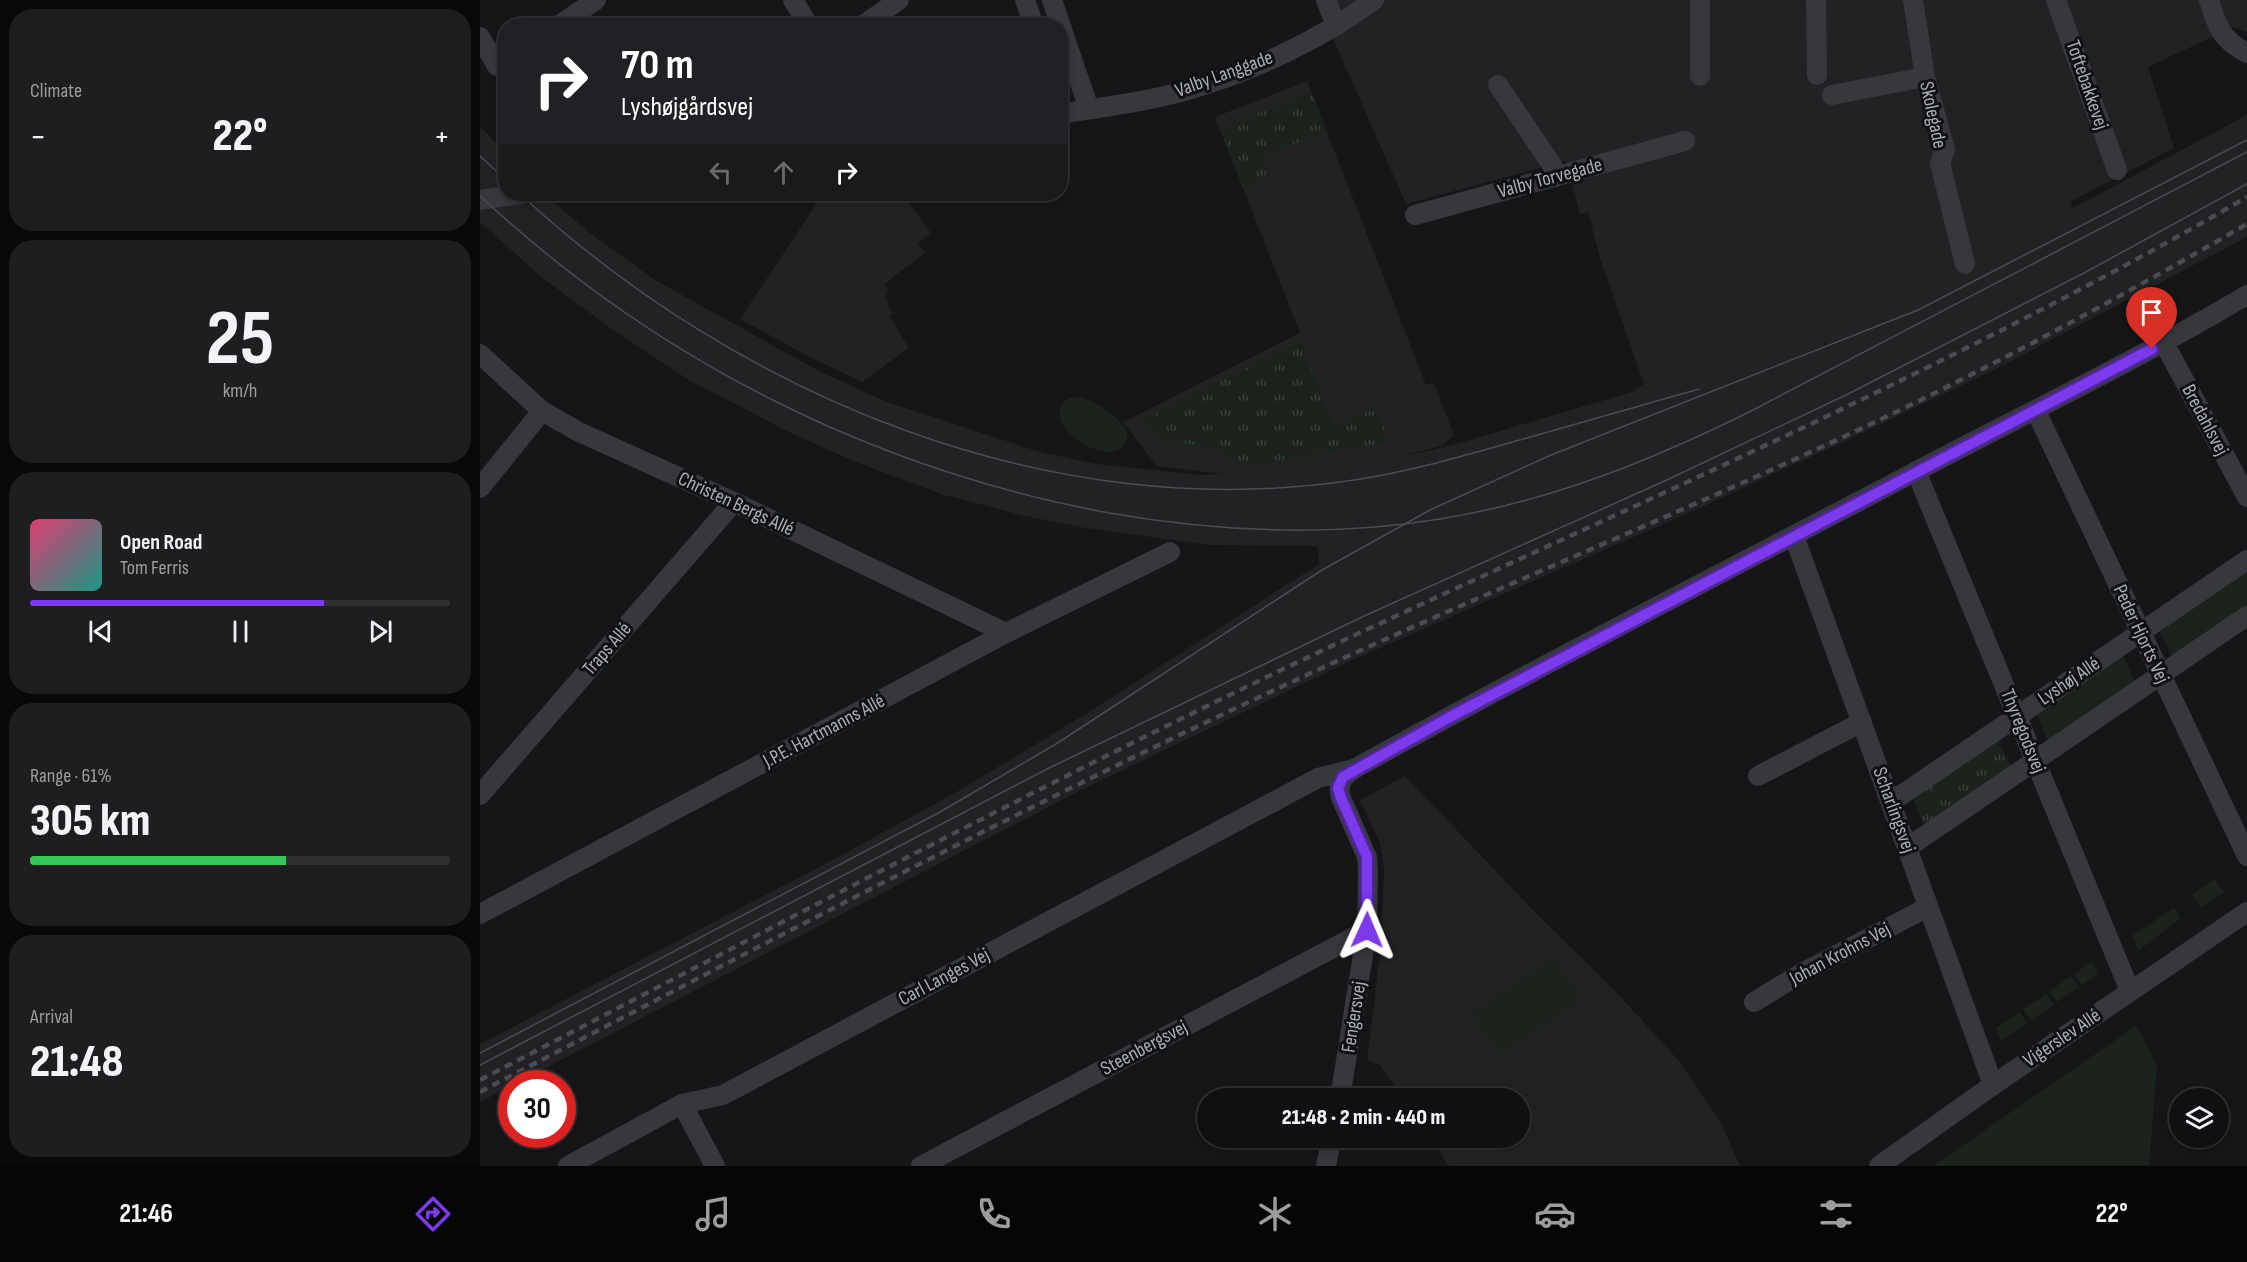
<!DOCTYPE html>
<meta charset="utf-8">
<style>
body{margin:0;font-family:"Sofia Sans Condensed",sans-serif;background:#1e1e20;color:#f1f3f6;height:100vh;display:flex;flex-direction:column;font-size:22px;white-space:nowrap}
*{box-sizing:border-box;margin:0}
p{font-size:20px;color:#9c9d9f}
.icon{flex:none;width:33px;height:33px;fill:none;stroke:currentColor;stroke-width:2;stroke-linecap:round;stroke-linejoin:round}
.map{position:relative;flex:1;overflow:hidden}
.drawer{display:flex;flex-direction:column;gap:9px;padding:9px;background:#09090a;width:480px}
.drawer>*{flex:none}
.top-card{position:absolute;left:18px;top:18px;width:570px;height:183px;border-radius:24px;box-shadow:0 3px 9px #0003,0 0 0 2px #303032;background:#202124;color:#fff;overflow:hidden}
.buttons{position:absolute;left:1689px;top:1088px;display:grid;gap:12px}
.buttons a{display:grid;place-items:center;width:60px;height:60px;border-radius:50%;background:#101012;box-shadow:0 3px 9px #0003,0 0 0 2px #303032;font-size:30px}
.speed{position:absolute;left:18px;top:1070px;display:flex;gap:12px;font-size:30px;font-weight:700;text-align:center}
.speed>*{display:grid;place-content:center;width:78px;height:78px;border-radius:50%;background:#101012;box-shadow:0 3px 9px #0003,0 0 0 2px #303032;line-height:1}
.speed .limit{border:9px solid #d22;background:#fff;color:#111}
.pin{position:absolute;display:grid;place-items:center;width:51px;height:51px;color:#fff;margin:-62px -26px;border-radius:50% 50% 50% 0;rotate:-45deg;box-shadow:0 0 6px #0007}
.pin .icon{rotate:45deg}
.me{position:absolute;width:66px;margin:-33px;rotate:1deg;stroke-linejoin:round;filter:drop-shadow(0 0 4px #0008)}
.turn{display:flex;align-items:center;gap:21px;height:126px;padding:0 24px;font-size:27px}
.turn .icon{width:78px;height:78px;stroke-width:2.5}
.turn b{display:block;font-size:42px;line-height:51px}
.lanes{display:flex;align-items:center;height:57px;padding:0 24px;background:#0003;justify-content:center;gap:30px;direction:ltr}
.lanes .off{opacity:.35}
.big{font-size:45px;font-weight:800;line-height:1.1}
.drawer .card{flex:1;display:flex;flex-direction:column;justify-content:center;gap:9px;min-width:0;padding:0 21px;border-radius:24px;background:#1e1e20}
.drawer .dial{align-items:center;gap:0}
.dial b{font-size:78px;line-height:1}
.song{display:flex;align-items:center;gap:18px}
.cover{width:72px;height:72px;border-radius:9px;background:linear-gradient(135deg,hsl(340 70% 55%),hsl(170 70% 35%))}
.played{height:6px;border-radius:3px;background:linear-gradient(90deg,#7c3aed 70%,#303032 70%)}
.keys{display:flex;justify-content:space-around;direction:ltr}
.heat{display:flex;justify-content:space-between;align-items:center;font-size:33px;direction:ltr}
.charge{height:9px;border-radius:4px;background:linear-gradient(90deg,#34c759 61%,#303032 0)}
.trip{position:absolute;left:717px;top:1088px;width:333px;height:60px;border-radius:30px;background:#101012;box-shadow:0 3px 9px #0003,0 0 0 2px #303032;font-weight:800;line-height:60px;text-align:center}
.menu{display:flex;height:96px;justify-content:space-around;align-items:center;background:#060607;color:#9c9d9f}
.menu .icon{width:42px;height:42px}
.menu .selected{color:#7c3aed}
.menu b{font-size:27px;color:#f1f3f6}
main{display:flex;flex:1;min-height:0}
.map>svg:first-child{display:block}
.built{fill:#222225}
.green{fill:#1c231d}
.park{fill:url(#park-tufts)}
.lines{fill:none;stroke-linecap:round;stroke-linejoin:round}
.minor{stroke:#37383d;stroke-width:20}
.tram{stroke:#4a4c52;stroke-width:1.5}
.rail{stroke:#4a4c52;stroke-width:4.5;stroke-dasharray:8 6;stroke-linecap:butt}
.route-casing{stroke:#51269a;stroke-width:15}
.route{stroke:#7c3aed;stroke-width:10}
.labels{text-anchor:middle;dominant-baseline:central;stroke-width:6;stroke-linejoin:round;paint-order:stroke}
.street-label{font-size:20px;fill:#a8adb8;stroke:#111113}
</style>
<main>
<section class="drawer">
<div class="card"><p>Climate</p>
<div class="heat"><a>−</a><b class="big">22°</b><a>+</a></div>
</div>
<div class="card dial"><b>25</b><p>km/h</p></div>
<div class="card">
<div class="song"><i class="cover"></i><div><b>Open Road</b><p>Tom Ferris</p></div></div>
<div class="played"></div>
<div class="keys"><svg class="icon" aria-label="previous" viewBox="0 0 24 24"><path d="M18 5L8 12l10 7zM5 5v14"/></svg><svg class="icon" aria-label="pause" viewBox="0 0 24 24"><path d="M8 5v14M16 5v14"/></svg><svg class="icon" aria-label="next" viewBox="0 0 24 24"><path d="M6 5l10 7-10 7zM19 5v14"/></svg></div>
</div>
<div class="card"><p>Range · 61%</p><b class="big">305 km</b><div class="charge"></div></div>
<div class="card"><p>Arrival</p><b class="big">21:48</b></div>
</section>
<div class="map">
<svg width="1767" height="1166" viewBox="0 0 1767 1166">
<defs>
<pattern id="park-tufts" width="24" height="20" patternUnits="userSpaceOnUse" patternTransform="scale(1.5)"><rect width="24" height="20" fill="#1c231d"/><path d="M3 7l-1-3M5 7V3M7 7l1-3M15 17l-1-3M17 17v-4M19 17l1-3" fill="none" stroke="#3a403c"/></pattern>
</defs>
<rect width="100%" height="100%" fill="#161618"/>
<!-- built -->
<g class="built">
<path d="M 836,0 L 1767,0 L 1767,32 L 1753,27 L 1668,67 L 1694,148 L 1590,202 L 1593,208 L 1767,115 L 1767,237 L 1518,368 L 1376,436 L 1222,507 L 868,662 L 595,793 L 37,1083 L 32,1083 L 31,1086 L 0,1102 L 0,1044 L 347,863 L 480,790 L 609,712 L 839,564 L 837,546 L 730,545 L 606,528 L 545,516 L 461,494 L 376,462 L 311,433 L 212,382 L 133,330 L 60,276 L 0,222 L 0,126 L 25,153 L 26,194 L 64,194 L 110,233 L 175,280 L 337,370 L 407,402 L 560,452 L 616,464 L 722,475 L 743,474 L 677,466 L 643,422 L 820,333 L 735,117 L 827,81 L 946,385 L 954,383 L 974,435 L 961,446 L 915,458 L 969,446 L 1047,423 L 1152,392 L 1164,384 L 1120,258 L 1108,212 L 1100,214 L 1086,161 L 926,204 Z"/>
<path d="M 343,194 L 423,194 L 451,233 L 438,243 L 445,253 L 404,284 L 408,290 L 405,293 L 407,296 L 405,297 L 409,303 L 407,304 L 413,313 L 409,316 L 429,348 L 382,382 L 326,355 L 260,319 Z"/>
<path d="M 925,776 L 1051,908 L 1138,994 L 1199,1061 L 1241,1123 L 1260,1166 L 969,1166 L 950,1137 L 1040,1137 L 1040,1098 L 923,1098 L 900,1065 L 887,1060 L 901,947 L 904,870 L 900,843 L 880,800 Z"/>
</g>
<!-- green -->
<g class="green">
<path d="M 600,397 C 620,403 634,414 647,430 C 647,434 647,440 645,444 C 632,466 584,438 580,418 C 579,414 581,408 582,404 L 589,398 Z"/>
<path d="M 1767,570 L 1767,606 L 1691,656 L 1680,631 Z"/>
<path d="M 1643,656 L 1656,683 L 1568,741 L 1557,713 Z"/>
<path d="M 1735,879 L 1744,892 L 1721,908 L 1712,894 Z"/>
<path d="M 1694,908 L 1701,918 L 1658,951 L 1652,936 Z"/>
<path d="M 1074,958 L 1101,1000 L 1019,1055 L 991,1014 Z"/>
<path d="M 1612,961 L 1618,974 L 1602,985 L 1594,974 Z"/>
<path d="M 1591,976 L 1599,987 L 1577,1002 L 1569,991 Z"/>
<path d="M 1566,994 L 1574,1005 L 1551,1021 L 1543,1009 Z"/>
<path d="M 1540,1012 L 1547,1023 L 1521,1041 L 1516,1028 Z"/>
<path d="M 1656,1026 L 1677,1064 L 1669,1166 L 1453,1166 Z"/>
</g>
<!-- park -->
<g class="park">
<path d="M 832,93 L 847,132 L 781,157 L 788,176 L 762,186 L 741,128 Z"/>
<path d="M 821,341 L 853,425 L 897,409 L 909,442 L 764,467 C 756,460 747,452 737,449 C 711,440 676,449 662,421 Z"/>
<path d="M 1517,738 L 1531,767 L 1444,826 L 1431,793 Z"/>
</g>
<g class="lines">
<!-- minor -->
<g class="minor">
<path d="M 313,0 L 329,26"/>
<path d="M 545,0 L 554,26"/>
<path d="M 572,0 L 609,109"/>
<path d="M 846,0 L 856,26"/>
<path d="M 1220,0 L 1220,76"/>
<path d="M 1336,0 L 1337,75"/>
<path d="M 1433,0 L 1445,77 L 1465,150 L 1460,163 L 1485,264"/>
<path d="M 1576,0 L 1637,170"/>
<path d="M 1729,0 C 1737,26 1741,40 1767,53"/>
<path d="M 78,26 L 116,0"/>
<path d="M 382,26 L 419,0"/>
<path d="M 0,37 L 17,66 L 26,60"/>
<path d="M 1018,85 L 1072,165 L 1075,177"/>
<path d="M 1352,95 L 1445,77"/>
<path d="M 580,114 C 623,107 666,102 708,90 C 773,71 840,40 894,0"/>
<path d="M 0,200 L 40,194"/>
<path d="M 935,215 L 1205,141"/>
<path d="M 1684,343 L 1767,497"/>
<path d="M 0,354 L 62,411 L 99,432 L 254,502 L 526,633"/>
<path d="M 1556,411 L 1767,856"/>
<path d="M 1436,471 L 1650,991"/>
<path d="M 0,488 L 62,411"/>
<path d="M 1314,536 L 1513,1085"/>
<path d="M 1278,776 L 1382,722"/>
<path d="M 0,795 L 254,502"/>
<path d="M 1411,802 L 1767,560"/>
<path d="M 1427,848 L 1767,616"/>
<path d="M 0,914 L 526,633 L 690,552"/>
<path d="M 1274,1002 L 1320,974 L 1448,907"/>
<path d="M 860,1098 L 887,930 L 888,872 L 887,857 L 861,798 C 857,783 862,777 874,769"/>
<path d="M 202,1104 L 235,1166"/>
<path d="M 88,1166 L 202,1104 L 243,1095 L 838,778 L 874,769 C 1059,666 1248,570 1435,472 C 1547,413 1659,359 1767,295"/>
<path d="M 441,1166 L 887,930"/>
<path d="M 846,1166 L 852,1137"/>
<path d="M 1399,1166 L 1513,1085 L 1767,912"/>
</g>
<!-- tram -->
<g class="tram">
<path d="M 0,156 L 26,180"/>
<path d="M 40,194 C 261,398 571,526 874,480 C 933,471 990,454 1047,438 C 1104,422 1162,405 1219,389"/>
<path d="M 0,196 C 176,360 392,469 629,513 C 738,532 850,537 960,519 C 1071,501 1173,460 1273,410 L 1767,152"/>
<path d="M 0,1053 L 460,812 L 576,744 L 842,570 L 950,510 L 1071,455 L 1438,310 L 1767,140"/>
<path d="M 0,1065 L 567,769 L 882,617 L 1189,479 L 1368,394 L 1604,273 L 1767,184"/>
</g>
<!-- rail -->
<g class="rail">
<path d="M 0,1080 C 285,932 568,780 858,643 C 1164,500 1475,367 1767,197"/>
<path d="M 0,1092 C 275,949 549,803 831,673 C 1011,590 1194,516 1374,432 C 1508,369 1639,298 1767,224"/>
</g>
</g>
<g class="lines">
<defs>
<path id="route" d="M 887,930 L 887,857 L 861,798 L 858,788 L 863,777 L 970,717 L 1672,349"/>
</defs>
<!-- route casing -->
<use href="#route" class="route-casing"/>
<!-- route -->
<use href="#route" class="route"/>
</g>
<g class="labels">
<!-- street labels -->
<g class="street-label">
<text transform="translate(744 74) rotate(-20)">Valby Langgade</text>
<text transform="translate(1607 85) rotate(71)">Toftebakkevej</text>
<text transform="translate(1453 115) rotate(78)">Skolegade</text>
<text transform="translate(1070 178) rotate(-15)">Valby Torvegade</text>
<text transform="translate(1725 420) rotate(62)">Bredahlsvej</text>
<text transform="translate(256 504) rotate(25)">Christen Bergs Allé</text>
<text transform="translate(1661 634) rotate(65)">Peder Hjorts Vej</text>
<text transform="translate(127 649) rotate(-49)">Traps Allé</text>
<text transform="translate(1589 681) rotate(-34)">Lyshøj Allé</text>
<text transform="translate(344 731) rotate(-28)">J.P.E. Hartmanns Allé</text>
<text transform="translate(1543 731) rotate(68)">Thyregodsvej</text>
<text transform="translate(1414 810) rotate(70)">Scharlingsvej</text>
<text transform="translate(1360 954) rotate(-28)">Johan Krohns Vej</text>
<text transform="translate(464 977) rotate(-28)">Carl Langes Vej</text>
<text transform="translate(874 1017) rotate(-81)">Fengersvej</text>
<text transform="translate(1582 1038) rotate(-34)">Vigerslev Allé</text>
<text transform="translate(664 1048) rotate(-28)">Steenbergsvej</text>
</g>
</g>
</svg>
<div class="buttons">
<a><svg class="icon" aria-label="layers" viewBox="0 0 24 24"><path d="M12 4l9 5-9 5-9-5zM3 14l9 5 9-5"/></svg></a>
</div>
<div class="speed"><div class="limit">30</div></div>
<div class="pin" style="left:1672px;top:349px;background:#d93025"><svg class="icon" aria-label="arrive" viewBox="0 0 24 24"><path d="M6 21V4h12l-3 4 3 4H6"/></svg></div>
<svg class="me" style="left:887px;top:930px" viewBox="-20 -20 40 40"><path d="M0-17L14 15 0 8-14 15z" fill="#7c3aed" stroke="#fff" stroke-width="4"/></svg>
<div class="trip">21:48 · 2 min · 440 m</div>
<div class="top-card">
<div class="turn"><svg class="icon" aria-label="right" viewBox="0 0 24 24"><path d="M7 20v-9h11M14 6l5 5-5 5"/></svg><div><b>70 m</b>Lyshøjgårdsvej</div></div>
<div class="lanes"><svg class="icon off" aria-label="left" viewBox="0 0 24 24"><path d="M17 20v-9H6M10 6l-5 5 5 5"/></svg><svg class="icon off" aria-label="ahead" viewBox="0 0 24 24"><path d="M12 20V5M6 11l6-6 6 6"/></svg><svg class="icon" aria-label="right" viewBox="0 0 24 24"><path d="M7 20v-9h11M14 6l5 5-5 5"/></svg></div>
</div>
</div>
</main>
<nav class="menu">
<b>21:46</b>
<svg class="icon selected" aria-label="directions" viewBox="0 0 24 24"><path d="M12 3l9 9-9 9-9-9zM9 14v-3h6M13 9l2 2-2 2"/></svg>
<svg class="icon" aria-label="music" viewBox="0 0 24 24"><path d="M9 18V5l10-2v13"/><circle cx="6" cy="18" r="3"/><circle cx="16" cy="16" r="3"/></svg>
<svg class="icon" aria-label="phone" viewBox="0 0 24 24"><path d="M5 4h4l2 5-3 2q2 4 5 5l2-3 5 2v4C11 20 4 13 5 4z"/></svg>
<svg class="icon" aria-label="climate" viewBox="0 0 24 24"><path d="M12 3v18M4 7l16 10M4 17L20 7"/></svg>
<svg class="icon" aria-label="car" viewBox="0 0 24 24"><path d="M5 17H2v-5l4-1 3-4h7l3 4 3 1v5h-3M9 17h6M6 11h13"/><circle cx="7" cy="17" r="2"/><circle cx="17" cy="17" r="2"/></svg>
<svg class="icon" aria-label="filters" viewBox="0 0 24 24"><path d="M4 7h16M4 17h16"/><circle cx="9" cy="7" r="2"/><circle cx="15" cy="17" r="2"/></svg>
<b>22°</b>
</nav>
